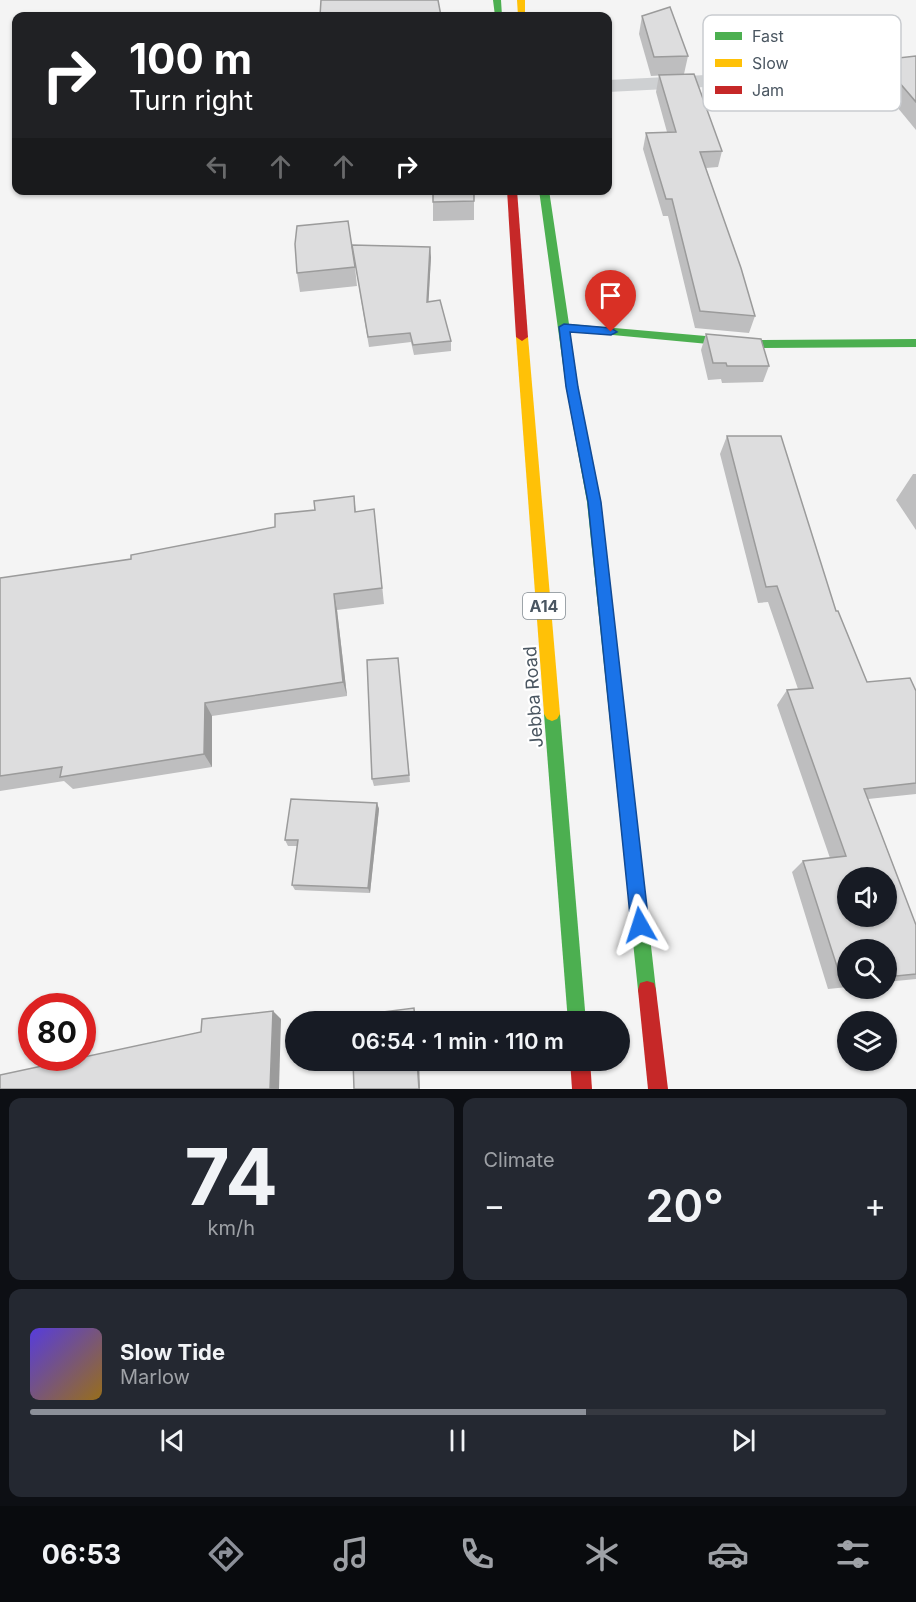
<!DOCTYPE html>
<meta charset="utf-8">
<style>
body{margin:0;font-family:Inter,sans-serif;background:#242831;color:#f1f3f6;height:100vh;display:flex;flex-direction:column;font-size:22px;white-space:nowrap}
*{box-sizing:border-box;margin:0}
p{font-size:20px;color:#9ea1a6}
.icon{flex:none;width:33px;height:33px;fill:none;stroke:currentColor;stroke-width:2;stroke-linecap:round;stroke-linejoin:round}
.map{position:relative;height:1089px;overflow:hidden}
.drawer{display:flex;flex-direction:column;gap:9px;padding:9px;background:#0d0f14;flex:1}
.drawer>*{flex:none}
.hud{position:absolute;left:12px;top:12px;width:600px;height:183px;border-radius:12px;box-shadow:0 2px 4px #0004;background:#202124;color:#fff;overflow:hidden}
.controls{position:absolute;left:837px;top:867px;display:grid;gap:12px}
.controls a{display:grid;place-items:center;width:60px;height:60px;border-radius:50%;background:#171b24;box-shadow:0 2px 4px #0004;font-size:30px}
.speed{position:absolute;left:18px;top:993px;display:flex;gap:12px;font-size:30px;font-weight:700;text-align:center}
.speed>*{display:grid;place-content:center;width:78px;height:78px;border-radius:50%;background:#171b24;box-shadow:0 2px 4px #0004;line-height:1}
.speed .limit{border:9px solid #d22;background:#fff;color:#111}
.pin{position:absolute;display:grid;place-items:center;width:51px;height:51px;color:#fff;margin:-62px -26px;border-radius:50% 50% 50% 0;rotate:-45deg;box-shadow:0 0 6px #0007}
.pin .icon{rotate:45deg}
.me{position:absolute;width:66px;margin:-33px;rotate:354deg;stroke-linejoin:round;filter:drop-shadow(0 0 4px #0008)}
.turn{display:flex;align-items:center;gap:21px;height:126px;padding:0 18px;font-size:27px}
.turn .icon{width:78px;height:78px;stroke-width:2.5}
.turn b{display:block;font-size:42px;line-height:51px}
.lanes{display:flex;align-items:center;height:57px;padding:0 18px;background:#0003;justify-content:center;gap:30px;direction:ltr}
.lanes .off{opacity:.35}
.big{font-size:45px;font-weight:600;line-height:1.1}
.drawer .card{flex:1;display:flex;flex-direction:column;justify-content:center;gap:9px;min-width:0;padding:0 21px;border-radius:12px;background:#242831}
.drawer .dial{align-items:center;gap:0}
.dial b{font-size:78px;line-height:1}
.song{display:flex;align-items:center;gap:18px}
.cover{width:72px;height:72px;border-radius:9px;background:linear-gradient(135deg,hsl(250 70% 55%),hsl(40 70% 35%))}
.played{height:6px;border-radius:3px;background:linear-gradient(90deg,#8c9099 65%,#363941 65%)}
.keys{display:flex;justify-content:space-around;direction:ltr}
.heat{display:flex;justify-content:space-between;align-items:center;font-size:33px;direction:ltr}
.drawer .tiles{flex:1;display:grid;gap:9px;grid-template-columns:1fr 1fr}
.card:last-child{grid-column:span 2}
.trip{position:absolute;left:285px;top:1011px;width:345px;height:60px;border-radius:30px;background:#171b24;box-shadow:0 2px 4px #0004;font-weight:600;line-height:60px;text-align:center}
.tabs{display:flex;height:96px;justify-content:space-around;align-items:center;background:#090b0e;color:#9ea1a6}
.tabs .icon{width:42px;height:42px}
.tabs .selected{color:#8c9099}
.tabs b{font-size:27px;color:#f1f3f6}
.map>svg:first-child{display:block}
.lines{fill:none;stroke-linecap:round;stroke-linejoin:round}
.street{fill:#ced0d2;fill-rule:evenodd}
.fast{fill:#4caf50;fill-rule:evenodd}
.slow{fill:#ffc107;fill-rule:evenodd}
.jam{fill:#c62828;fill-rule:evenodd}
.wall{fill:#bebebf}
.shaded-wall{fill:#9b9b9b}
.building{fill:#ddddde;stroke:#9b9b9b;stroke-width:1.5;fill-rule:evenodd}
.route{fill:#1a73e8;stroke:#114b97;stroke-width:1.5}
.labels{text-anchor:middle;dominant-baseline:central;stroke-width:4.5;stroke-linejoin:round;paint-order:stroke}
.shield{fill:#fff;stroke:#808990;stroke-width:1.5}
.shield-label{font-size:16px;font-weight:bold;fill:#4a5661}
.street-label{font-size:18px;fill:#4a5661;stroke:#fff}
.key{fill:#fff;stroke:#c9ccd0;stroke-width:1.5}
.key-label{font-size:16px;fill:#4a5661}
</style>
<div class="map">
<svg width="916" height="1089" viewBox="0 0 916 1089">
<rect width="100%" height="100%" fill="#f4f4f4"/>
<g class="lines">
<!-- street -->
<path class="street" d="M 916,61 L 916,73 L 803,82 L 608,92 L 608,80 L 803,70 Z"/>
<!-- fast -->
<g class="fast">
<path d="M 493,0 L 501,0 L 502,16 L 495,16 Z"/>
<path d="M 539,190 L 549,190 L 569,324 L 751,340 L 916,339 L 916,347 L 751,348 L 570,331 L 578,387 L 601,502 L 656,990 L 654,997 L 647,999 L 640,997 L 638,990 L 587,502 L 566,387 Z"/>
<path d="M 552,707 L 557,709 L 560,714 L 586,1022 L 568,1022 L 544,714 L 547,709 Z"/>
</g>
<!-- slow -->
<g class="slow">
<path d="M 517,0 L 525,0 L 525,16 L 518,16 Z"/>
<path d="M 522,333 L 528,337 L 560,714 L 557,719 L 552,721 L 547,719 L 544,714 L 516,337 Z"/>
</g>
<!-- jam -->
<g class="jam">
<path d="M 507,190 L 517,190 L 528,337 L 522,341 L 516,337 Z"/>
<path d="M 647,981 L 654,983 L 656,990 L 668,1089 L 648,1089 L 638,990 L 640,983 Z"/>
<path d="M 570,1060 L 590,1060 L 592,1089 L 572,1089 Z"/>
</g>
</g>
<!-- wall -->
<g class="wall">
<path d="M 642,16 L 688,56 L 684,74 L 651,76 L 639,34 Z"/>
<path d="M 916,56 L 916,130 L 874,79 L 880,60 Z"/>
<path d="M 659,75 L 722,151 L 718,167 L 706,168 L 755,316 L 749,333 L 695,328 L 668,216 L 663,216 L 643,149 L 646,133 L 667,132 L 656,92 Z"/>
<path d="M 433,190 L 474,201 L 474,220 L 433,221 Z"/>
<path d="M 352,245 L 431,257 L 428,302 L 451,341 L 451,351 L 414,355 L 411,342 L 369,347 Z"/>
<path d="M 355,267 L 357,286 L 300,292 L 297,273 Z"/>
<path d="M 706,334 L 769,366 L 763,382 L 722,383 L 721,379 L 708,380 L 701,350 Z"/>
<path d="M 727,436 L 836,611 L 867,682 L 916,691 L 916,794 L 868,799 L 916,925 L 916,979 L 886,982 L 886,950 L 848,950 L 848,987 L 828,989 L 792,872 L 803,861 L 830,858 L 777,705 L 787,690 L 798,689 L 768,602 L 758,603 L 720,454 Z"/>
<path d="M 913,474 L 916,474 L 916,530 L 896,500 Z"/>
<path d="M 354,496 L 356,512 L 374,509 L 384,604 L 337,610 L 347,696 L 212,716 L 212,767 L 73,789 L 64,781 L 0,791 L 0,578 L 131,559 L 275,527 L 315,510 Z"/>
<path d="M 398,658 L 410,782 L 374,786 L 372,779 Z"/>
<path d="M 377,803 L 379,809 L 370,893 L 295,890 L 292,885 L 297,846 L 288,846 L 285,840 Z"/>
</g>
<!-- shaded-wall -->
<g class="shaded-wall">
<path d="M 430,247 L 431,257 L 428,312 L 427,302 Z"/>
<path d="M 334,594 L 337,610 L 347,696 L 343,682 Z"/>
<path d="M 205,703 L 212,716 L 212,767 L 204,754 Z"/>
<path d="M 377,803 L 379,809 L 370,893 L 368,888 Z"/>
<path d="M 273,1011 L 281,1019 L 279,1089 L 270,1089 Z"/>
<path d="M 417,1060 L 419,1060 L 420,1089 L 419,1089 Z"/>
</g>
<!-- building -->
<g class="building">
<path d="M 321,0 L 438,0 L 441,16 L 320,16 Z"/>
<path d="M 670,7 L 688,56 L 654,57 L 642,16 Z"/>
<path d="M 916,56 L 916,102 L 880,60 Z"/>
<path d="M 694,74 L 722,151 L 700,152 L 741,268 L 755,316 L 700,311 L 672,199 L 666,199 L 646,133 L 676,132 L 659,75 Z"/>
<path d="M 433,190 L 474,190 L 474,201 L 433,202 Z"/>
<path d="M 348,221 L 355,267 L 297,273 L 295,244 L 297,226 Z"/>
<path d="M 352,245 L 430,247 L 427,302 L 440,300 L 451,341 L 413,345 L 410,333 L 368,337 Z"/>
<path d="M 706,334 L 761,339 L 769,366 L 727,366 L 726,363 L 713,363 Z"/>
<path d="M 727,436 L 781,436 L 836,611 L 838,611 L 867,682 L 910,678 L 916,691 L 916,783 L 864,789 L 916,925 L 916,974 L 886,977 L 886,950 L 848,950 L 848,981 L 842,982 L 803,861 L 846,856 L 787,690 L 813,688 L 777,586 L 766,587 ZM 848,878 L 886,878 L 886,916 L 848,916 Z"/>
<path d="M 354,496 L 355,512 L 374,509 L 382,588 L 334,594 L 343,682 L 205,703 L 204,754 L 60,777 L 62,767 L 0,776 L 0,578 L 131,559 L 131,555 L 275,527 L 275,514 L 315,510 L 314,501 Z"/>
<path d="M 398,658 L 409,775 L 372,779 L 367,660 Z"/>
<path d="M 291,799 L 377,803 L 368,888 L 292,885 L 298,840 L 285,840 Z"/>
<path d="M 414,1008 L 415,1022 L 352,1022 L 352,1016 Z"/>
<path d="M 273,1011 L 270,1089 L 0,1089 L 0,1075 L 201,1032 L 202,1019 Z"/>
<path d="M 353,1060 L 417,1060 L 419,1089 L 354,1089 Z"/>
</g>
<!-- route -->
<path class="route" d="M 564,324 L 611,328 L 617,332 L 611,335 L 570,332 L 578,387 L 601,502 L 649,925 L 647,931 L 640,934 L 634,931 L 631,925 L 588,502 L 566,387 L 559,327 Z"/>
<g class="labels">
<!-- shield labels -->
<rect class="shield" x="523" y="593" width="42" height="26" rx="4.5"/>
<g class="shield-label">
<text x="544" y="606">A14</text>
</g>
<!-- street labels -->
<g class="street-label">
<text transform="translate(533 697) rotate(-94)">Jebba Road</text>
</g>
</g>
<!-- legend -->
<rect x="703" y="15" width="198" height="96" rx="9" class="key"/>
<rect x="715" y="32" width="27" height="8" fill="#4caf50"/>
<rect x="715" y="59" width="27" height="8" fill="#ffc107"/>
<rect x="715" y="86" width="27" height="8" fill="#c62828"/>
<g class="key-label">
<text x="752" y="42">Fast</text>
<text x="752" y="69">Slow</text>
<text x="752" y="96">Jam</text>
</g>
</svg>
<div class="controls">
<a><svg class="icon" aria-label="sound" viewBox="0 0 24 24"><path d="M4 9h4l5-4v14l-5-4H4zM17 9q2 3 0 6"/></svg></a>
<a><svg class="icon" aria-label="search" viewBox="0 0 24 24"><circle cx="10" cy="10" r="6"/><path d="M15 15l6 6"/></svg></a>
<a><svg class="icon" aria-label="layers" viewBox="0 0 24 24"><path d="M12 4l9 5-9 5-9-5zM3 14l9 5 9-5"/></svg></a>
</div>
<div class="speed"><div class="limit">80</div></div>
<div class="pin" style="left:611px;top:332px;background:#d93025"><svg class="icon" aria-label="arrive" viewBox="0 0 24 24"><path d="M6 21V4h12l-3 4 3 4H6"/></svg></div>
<svg class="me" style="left:640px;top:925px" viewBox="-20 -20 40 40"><path d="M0-17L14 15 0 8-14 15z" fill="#1a73e8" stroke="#fff" stroke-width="4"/></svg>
<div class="trip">06:54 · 1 min · 110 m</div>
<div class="hud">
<div class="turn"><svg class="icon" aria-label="right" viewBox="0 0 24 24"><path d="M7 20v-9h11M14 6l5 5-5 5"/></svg><div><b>100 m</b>Turn right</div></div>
<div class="lanes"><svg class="icon off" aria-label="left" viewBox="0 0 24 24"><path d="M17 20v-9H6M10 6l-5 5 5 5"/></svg><svg class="icon off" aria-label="ahead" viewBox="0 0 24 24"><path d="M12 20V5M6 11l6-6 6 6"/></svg><svg class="icon off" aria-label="ahead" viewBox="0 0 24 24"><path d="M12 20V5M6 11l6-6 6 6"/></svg><svg class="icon" aria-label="right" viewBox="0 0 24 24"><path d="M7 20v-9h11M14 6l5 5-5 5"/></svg></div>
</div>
</div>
<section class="drawer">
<div class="tiles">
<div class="card dial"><b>74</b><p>km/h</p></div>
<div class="card"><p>Climate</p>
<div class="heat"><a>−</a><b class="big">20°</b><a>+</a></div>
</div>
<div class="card">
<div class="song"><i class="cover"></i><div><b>Slow Tide</b><p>Marlow</p></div></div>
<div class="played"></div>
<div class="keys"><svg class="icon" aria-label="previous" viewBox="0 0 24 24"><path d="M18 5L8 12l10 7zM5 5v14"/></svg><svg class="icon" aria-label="pause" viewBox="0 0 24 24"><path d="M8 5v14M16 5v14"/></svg><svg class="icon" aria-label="next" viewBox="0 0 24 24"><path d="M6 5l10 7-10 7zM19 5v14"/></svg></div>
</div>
</div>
</section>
<nav class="tabs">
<b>06:53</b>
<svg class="icon selected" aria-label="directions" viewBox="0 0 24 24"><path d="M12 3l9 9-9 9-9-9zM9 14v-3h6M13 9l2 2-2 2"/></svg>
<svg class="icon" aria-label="music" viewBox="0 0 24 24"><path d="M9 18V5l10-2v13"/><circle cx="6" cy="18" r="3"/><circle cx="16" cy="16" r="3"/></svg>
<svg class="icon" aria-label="phone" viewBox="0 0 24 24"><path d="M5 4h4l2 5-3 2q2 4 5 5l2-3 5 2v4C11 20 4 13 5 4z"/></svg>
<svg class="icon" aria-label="climate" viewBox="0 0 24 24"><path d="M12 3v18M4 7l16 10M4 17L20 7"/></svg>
<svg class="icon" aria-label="car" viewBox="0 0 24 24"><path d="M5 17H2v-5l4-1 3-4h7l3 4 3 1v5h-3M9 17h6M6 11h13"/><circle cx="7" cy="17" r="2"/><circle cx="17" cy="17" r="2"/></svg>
<svg class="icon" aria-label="filters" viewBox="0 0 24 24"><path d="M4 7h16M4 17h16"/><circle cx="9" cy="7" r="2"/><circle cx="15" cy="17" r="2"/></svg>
</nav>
